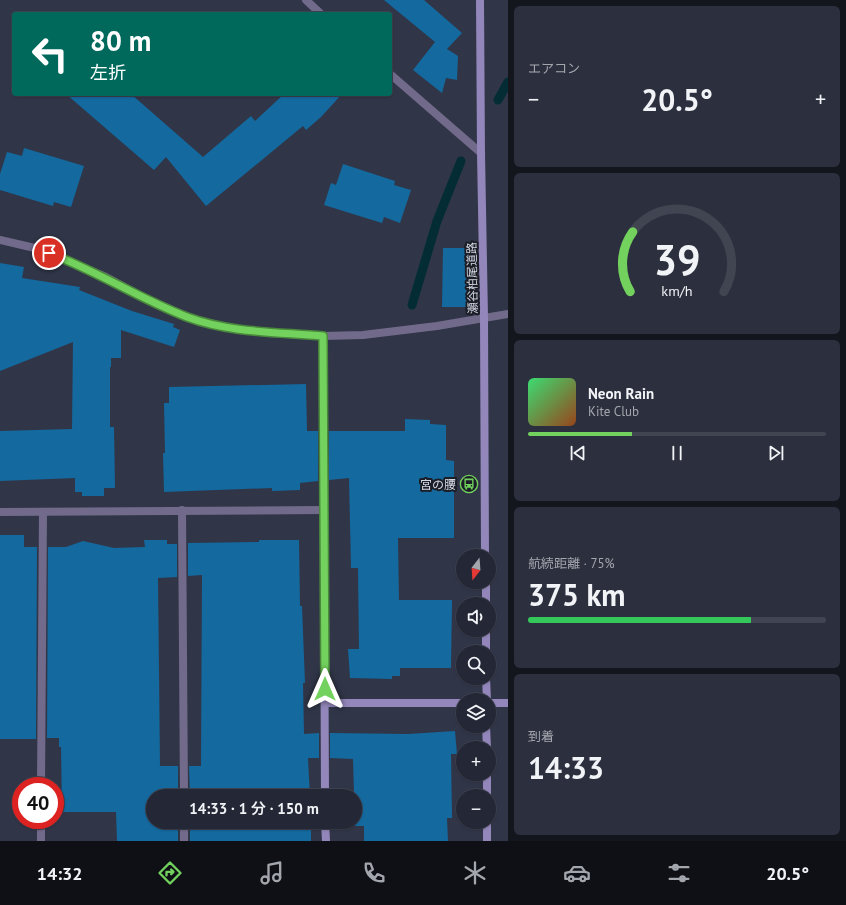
<!DOCTYPE html>
<html lang="ja">
<meta charset="utf-8">
<style>
body{margin:0;font-family:"PT Sans","Noto Sans JP",sans-serif;background:#2c303e;color:#f1f3f6;height:100vh;display:flex;flex-direction:column;font-size:15px;white-space:nowrap}
*{box-sizing:border-box;margin:0}
p{font-size:13px;color:#a3a6ad}
.icon{flex:none;width:22px;height:22px;fill:none;stroke:currentColor;stroke-width:2;stroke-linecap:round;stroke-linejoin:round}
.map{position:relative;flex:1;overflow:hidden}
.drawer{display:flex;flex-direction:column;gap:6px;padding:6px;background:#14161e;width:338px}
.drawer>*{flex:none}
.banner{position:absolute;left:12px;top:12px;width:380px;height:84px;border-radius:4px;box-shadow:0 1px 3px #0004,0 0 0 1px #414451;background:#00695c;color:#fff;overflow:hidden}
.needle{width:26px;rotate:197deg}
.tools{position:absolute;left:456px;top:549px;display:grid;gap:8px}
.tools a{display:grid;place-items:center;width:40px;height:40px;border-radius:50%;background:#242836;box-shadow:0 1px 3px #0004,0 0 0 1px #414451;font-size:20px}
.speed{position:absolute;left:12px;top:777px;display:flex;gap:8px;font-size:20px;font-weight:700;text-align:center}
.speed>*{display:grid;place-content:center;width:52px;height:52px;border-radius:50%;background:#242836;box-shadow:0 1px 3px #0004,0 0 0 1px #414451;line-height:1}
.speed .limit{border:6px solid #d22;background:#fff;color:#111}
.pin{position:absolute;display:grid;place-items:center;width:34px;height:34px;color:#fff;margin:-17px;border:2px solid #fff;border-radius:50%;box-shadow:0 1px 4px #0007}
.me{position:absolute;width:44px;margin:-22px;rotate:0deg;stroke-linejoin:round;filter:drop-shadow(0 0 3px #0008)}
.turn{display:flex;align-items:center;gap:14px;height:84px;padding:0 12px;font-size:18px}
.turn .icon{width:52px;height:52px;stroke-width:2.5}
.turn b{display:block;font-size:28px;line-height:34px}
.big{font-size:30px;font-weight:600;line-height:1.1}
.drawer .widget{flex:1;display:flex;flex-direction:column;justify-content:center;gap:6px;min-width:0;padding:0 14px;border-radius:6px;background:#2c303e}
.drawer .dial{align-items:center;gap:0}
.dial svg{height:104px;overflow:visible;fill:none;stroke:#414451;stroke-width:7;stroke-linecap:round;text-anchor:middle}
.dial text{fill:#f1f3f6;stroke:none}
.song{display:flex;align-items:center;gap:12px}
.cover{width:48px;height:48px;border-radius:6px;background:linear-gradient(135deg,hsl(140 70% 55%),hsl(20 70% 35%))}
.played{height:4px;border-radius:2px;background:linear-gradient(90deg,#72d25d 35%,#414451 35%)}
.keys{display:flex;justify-content:space-around;direction:ltr}
.heat{display:flex;justify-content:space-between;align-items:center;font-size:22px;direction:ltr}
.charge{height:6px;border-radius:3px;background:linear-gradient(90deg,#34c759 75%,#414451 0)}
.trip{position:absolute;left:146px;top:789px;width:216px;height:40px;border-radius:20px;background:#242836;box-shadow:0 1px 3px #0004,0 0 0 1px #414451;font-weight:600;line-height:40px;text-align:center}
.dock{display:flex;height:64px;justify-content:space-around;align-items:center;background:#0e1016;color:#a3a6ad}
.dock .icon{width:28px;height:28px}
.dock .on{color:#72d25d}
.dock b{font-size:18px;color:#f1f3f6}
main{display:flex;flex:1;min-height:0}
.map>svg:first-child{display:block}
.lines{fill:none;stroke-linecap:round;stroke-linejoin:round}
.stream{stroke:#032c35;stroke-width:9}
.building{fill:#14699f}
.street{stroke:#726a8b;stroke-width:8}
.secondary{stroke:#9386ba;stroke-width:8}
.route-casing{stroke:#4a883c;stroke-width:10}
.route{stroke:#72d25d;stroke-width:7}
.labels{text-anchor:middle;dominant-baseline:central;stroke-width:4;stroke-linejoin:round;paint-order:stroke}
.street-label{font-size:12px;fill:#d2d7e2;stroke:#1b1e26}
.poi-label{font-size:12px;fill:#d2d7e2;stroke:#1b1e26;text-anchor:end}
</style>
<main>
<div class="map">
<svg width="508" height="841" viewBox="0 0 508 841">
<rect width="100%" height="100%" fill="#303648"/>
<g class="lines">
<!-- stream -->
<g class="stream">
<path d="M 498,100 L 508,82"/>
<path d="M 412,305 L 437,221 L 461,161"/>
</g>
</g>
<!-- building -->
<g class="building">
<path d="M 384,0 L 424,0 L 462,33 L 447,49 L 458,56 L 457,80 L 446,78 L 442,93 L 413,70 L 435,42 Z"/>
<path d="M 66,94 L 131,94 L 203,157 L 251,116 L 255,121 L 284,94 L 342,94 L 321,117 L 306,130 L 303,126 L 206,206 L 166,157 L 154,170 Z"/>
<path d="M 24,148 L 84,166 L 71,207 L 54,202 L 53,206 L 0,190 L 0,174 L 7,152 L 22,156 Z"/>
<path d="M 343,164 L 395,181 L 394,185 L 411,190 L 400,223 L 384,217 L 382,223 L 324,205 L 331,183 L 336,185 Z"/>
<path d="M 443,248 L 467,248 L 466,307 L 442,307 Z"/>
<path d="M 0,263 L 24,267 L 22,278 L 80,287 L 79,290 L 132,311 L 174,324 L 173,327 L 180,330 L 174,347 L 121,330 L 121,358 L 111,358 L 111,367 L 110,367 L 110,427 L 114,427 L 115,488 L 104,488 L 104,496 L 82,496 L 82,492 L 75,492 L 75,478 L 0,481 L 0,431 L 72,429 L 73,342 L 0,371 Z"/>
<path d="M 306,384 L 307,431 L 318,431 L 318,481 L 300,483 L 300,490 L 272,491 L 272,488 L 164,492 L 163,453 L 165,453 L 164,403 L 169,403 L 169,387 Z"/>
<path d="M 405,419 L 430,420 L 430,424 L 446,425 L 446,460 L 454,461 L 454,538 L 398,538 L 399,600 L 452,600 L 451,668 L 400,668 L 400,676 L 392,676 L 392,679 L 350,678 L 348,649 L 359,649 L 358,568 L 351,568 L 349,478 L 329,480 L 329,431 L 405,431 Z"/>
<path d="M 0,535 L 24,535 L 24,547 L 37,547 L 36,739 L 0,739 Z"/>
<path d="M 144,540 L 167,540 L 167,544 L 177,544 L 177,577 L 158,578 L 160,766 L 178,766 L 178,796 L 153,796 L 153,822 L 178,822 L 178,841 L 117,841 L 116,812 L 62,812 L 61,747 L 59,747 L 59,738 L 47,738 L 48,547 L 66,547 L 83,541 L 114,548 L 145,547 Z"/>
<path d="M 259,540 L 299,540 L 300,606 L 302,606 L 305,683 L 303,683 L 304,734 L 319,733 L 319,758 L 308,758 L 310,796 L 190,796 L 189,766 L 201,766 L 202,575 L 188,576 L 188,543 L 259,542 Z"/>
<path d="M 455,731 L 457,754 L 451,754 L 452,818 L 447,818 L 448,841 L 364,841 L 364,826 L 355,826 L 353,759 L 330,758 L 330,733 L 408,734 Z"/>
<rect x="190" y="822" width="121" height="19"/>
</g>
<g class="lines">
<!-- street -->
<g class="street">
<path d="M 306,0 L 321,14"/>
<path d="M 390,74 L 481,153"/>
<path d="M 0,240 L 39,249 L 59,257 L 106,277 L 145,298 L 188,317 L 225,327 L 269,333 L 323,336 L 363,335 L 437,326 L 508,314"/>
<path d="M 182,510 L 184,796"/>
<path d="M 0,512 L 323,510"/>
<path d="M 41,786 L 43,512"/>
<path d="M 184,822 L 184,841"/>
<path d="M 41,841 L 41,820"/>
</g>
<!-- secondary -->
<g class="secondary">
<path d="M 480,0 L 481,153 L 484,317 L 485,556"/>
<path d="M 323,336 L 325,796"/>
<path d="M 486,582 L 486,604"/>
<path d="M 486,630 L 486,652"/>
<path d="M 486,678 L 487,700"/>
<path d="M 325,703 L 463,703"/>
<path d="M 489,703 L 508,703"/>
<path d="M 486,726 L 487,748"/>
<path d="M 487,774 L 487,796"/>
<path d="M 325,822 L 326,841"/>
<path d="M 487,822 L 487,841"/>
</g>
</g>
<g class="lines">
<defs>
<path id="route" d="M 49,253 C 97,271 140,299 187,317 C 230,333 278,332 323,336 L 325,689"/>
</defs>
<!-- route casing -->
<use href="#route" class="route-casing"/>
<!-- route -->
<use href="#route" class="route"/>
</g>
<!-- icons -->
<defs>
<symbol id="bus-ring" viewBox="-11 -11 22 22"><circle r="9.5" fill="#1b1e26" stroke="#72d25d" stroke-width="1.5"/><path d="M-5-6H5V4H4V6H2V4H-2V6H-4V4H-5ZM-3.5-4V0h7V-4ZM-3.5 1.2v1.5H-2V1.2ZM2 1.2v1.5H3.5V1.2Z" fill="#72d25d"/></symbol>
</defs>
<g fill-rule="evenodd">
<use href="#bus-ring" x="459" y="474" width="20" height="20"/>
</g>
<g class="labels">
<!-- street labels -->
<g class="street-label">
<text transform="translate(472 278) rotate(-91)">瀬谷柏尾道路</text>
</g>
<!-- poi labels -->
<g class="poi-label">
<text x="456" y="484">宮の腰</text>
</g>
</g>
</svg>
<div class="tools">
<a><svg class="needle" viewBox="-14 -14 28 28"><path d="M0-13l5 13h-10z" fill="#e53935"/><path d="M0 13l5-13h-10z" fill="#a3a6ad"/></svg></a>
<a><svg class="icon" aria-label="sound" viewBox="0 0 24 24"><path d="M4 9h4l5-4v14l-5-4H4zM17 9q2 3 0 6"/></svg></a>
<a><svg class="icon" aria-label="search" viewBox="0 0 24 24"><circle cx="10" cy="10" r="6"/><path d="M15 15l6 6"/></svg></a>
<a><svg class="icon" aria-label="layers" viewBox="0 0 24 24"><path d="M12 4l9 5-9 5-9-5zM3 14l9 5 9-5"/></svg></a>
<a>+</a>
<a>−</a>
</div>
<div class="speed"><div class="limit">40</div></div>
<div class="pin" style="left:49px;top:253px;background:#d93025"><svg class="icon" aria-label="arrive" viewBox="0 0 24 24"><path d="M6 21V4h12l-3 4 3 4H6"/></svg></div>
<svg class="me" style="left:325px;top:689px" viewBox="-20 -20 40 40"><path d="M0-17L14 15 0 8-14 15z" fill="#72d25d" stroke="#fff" stroke-width="4"/></svg>
<div class="trip">14:33 · 1 分 · 150 m</div>
<div class="banner">
<div class="turn"><svg class="icon" aria-label="left" viewBox="0 0 24 24"><path d="M17 20v-9H6M10 6l-5 5 5 5"/></svg><div><b>80 m</b>左折</div></div>
</div>
</div>
<section class="drawer">
<div class="widget"><p>エアコン</p>
<div class="heat"><a>−</a><b class="big">20.5°</b><a>+</a></div>
</div>
<div class="widget dial"><svg viewBox="0 0 100 80">
<path d="M14 69A42 42 0 1 1 86 69"/>
<path d="M14 69A42 42 0 0 1 16 23" stroke="#72d25d"/>
<text x="50" y="56" font-size="32" font-weight="700">39</text>
<text x="50" y="72" font-size="11">km/h</text>
</svg></div>
<div class="widget">
<div class="song"><i class="cover"></i><div><b>Neon Rain</b><p>Kite Club</p></div></div>
<div class="played"></div>
<div class="keys"><svg class="icon" aria-label="previous" viewBox="0 0 24 24"><path d="M18 5L8 12l10 7zM5 5v14"/></svg><svg class="icon" aria-label="pause" viewBox="0 0 24 24"><path d="M8 5v14M16 5v14"/></svg><svg class="icon" aria-label="next" viewBox="0 0 24 24"><path d="M6 5l10 7-10 7zM19 5v14"/></svg></div>
</div>
<div class="widget"><p>航続距離 · 75%</p><b class="big">375 km</b><div class="charge"></div></div>
<div class="widget"><p>到着</p><b class="big">14:33</b></div>
</section>
</main>
<nav class="dock">
<b>14:32</b>
<svg class="icon on" aria-label="directions" viewBox="0 0 24 24"><path d="M12 3l9 9-9 9-9-9zM9 14v-3h6M13 9l2 2-2 2"/></svg>
<svg class="icon" aria-label="music" viewBox="0 0 24 24"><path d="M9 18V5l10-2v13"/><circle cx="6" cy="18" r="3"/><circle cx="16" cy="16" r="3"/></svg>
<svg class="icon" aria-label="phone" viewBox="0 0 24 24"><path d="M5 4h4l2 5-3 2q2 4 5 5l2-3 5 2v4C11 20 4 13 5 4z"/></svg>
<svg class="icon" aria-label="climate" viewBox="0 0 24 24"><path d="M12 3v18M4 7l16 10M4 17L20 7"/></svg>
<svg class="icon" aria-label="car" viewBox="0 0 24 24"><path d="M5 17H2v-5l4-1 3-4h7l3 4 3 1v5h-3M9 17h6M6 11h13"/><circle cx="7" cy="17" r="2"/><circle cx="17" cy="17" r="2"/></svg>
<svg class="icon" aria-label="filters" viewBox="0 0 24 24"><path d="M4 7h16M4 17h16"/><circle cx="9" cy="7" r="2"/><circle cx="15" cy="17" r="2"/></svg>
<b>20.5°</b>
</nav>
